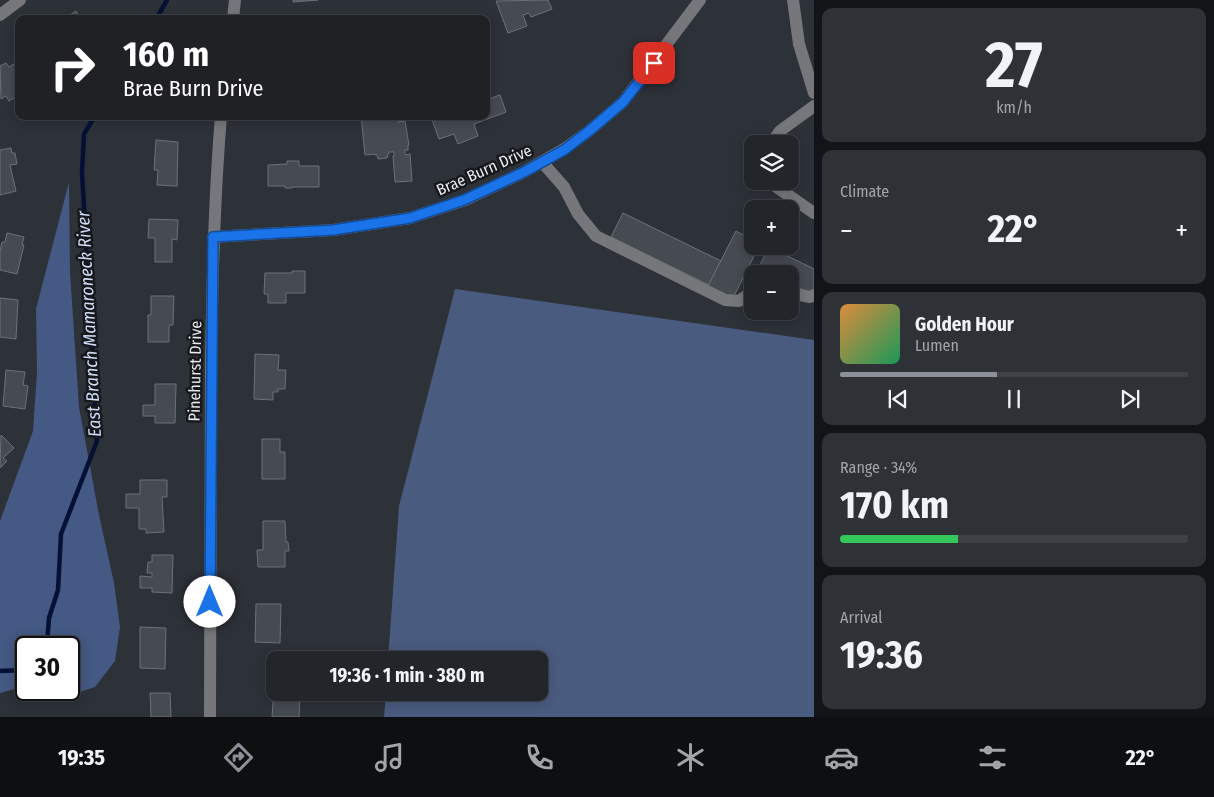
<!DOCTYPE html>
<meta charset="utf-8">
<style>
body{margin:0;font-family:"Fira Sans Condensed",sans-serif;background:#2e3136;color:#f1f3f6;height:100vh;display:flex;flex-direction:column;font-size:19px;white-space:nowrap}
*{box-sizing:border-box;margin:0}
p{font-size:16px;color:#a2a5a8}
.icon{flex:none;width:28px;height:28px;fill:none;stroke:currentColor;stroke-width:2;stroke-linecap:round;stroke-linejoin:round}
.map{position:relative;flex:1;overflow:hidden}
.sheet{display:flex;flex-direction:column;gap:8px;padding:8px;background:#131417;width:400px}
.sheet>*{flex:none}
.banner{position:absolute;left:15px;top:15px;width:475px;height:105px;border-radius:10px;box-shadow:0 2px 12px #0003,0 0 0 1px #3f4247;background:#202124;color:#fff;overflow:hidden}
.fabs{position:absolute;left:744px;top:135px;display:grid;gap:10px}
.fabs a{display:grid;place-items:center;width:55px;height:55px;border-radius:10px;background:#22252a;box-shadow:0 2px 12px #0003,0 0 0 1px #3f4247;font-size:25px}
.speed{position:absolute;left:15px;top:636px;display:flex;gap:10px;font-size:25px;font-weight:700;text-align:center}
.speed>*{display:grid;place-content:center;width:65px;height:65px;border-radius:50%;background:#22252a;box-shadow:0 2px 12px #0003,0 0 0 1px #3f4247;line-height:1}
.speed .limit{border:2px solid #111;border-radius:8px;background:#fff;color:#111}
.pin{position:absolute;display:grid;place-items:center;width:42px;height:42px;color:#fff;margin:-21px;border-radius:10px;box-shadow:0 2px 8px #0006}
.me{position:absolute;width:55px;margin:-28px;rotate:0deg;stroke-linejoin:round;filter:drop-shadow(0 0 4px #0008)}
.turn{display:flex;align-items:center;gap:18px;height:105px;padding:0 25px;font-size:22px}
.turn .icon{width:65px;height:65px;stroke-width:2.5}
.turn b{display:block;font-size:35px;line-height:42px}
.big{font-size:38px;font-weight:700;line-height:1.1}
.sheet .card{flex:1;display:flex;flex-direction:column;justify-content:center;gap:8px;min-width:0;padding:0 18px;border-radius:10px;background:#2e3136}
.sheet .dial{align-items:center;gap:0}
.dial b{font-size:65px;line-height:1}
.song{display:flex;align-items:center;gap:15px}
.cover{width:60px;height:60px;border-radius:8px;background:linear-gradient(135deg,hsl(30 70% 55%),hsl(150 70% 35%))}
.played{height:5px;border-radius:2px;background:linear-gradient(90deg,#8c9099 45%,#3f4247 45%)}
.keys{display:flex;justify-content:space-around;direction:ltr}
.heat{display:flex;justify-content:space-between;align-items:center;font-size:28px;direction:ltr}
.charge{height:8px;border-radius:4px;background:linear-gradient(90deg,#34c759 34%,#3f4247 0)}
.trip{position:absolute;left:266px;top:651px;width:282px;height:50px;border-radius:10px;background:#22252a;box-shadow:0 2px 12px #0003,0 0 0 1px #3f4247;font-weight:700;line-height:50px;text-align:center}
.dock{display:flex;height:80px;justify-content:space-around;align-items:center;background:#0e0f11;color:#a2a5a8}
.dock .icon{width:35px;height:35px}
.dock .on{color:#8c9099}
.dock b{font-size:22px;color:#f1f3f6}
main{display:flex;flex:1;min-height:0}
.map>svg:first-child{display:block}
.green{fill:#495b7e}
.forest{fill:#445983}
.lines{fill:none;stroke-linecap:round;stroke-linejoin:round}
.stream{stroke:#041135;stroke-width:4.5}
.building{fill:#464a51;stroke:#6d7179}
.minor{stroke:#75777a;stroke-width:12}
.route-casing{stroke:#114b97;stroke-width:12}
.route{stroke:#1a73e8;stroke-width:9}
.labels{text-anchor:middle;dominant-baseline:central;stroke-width:5;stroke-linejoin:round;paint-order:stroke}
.street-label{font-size:16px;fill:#e7eaee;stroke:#17181c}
.water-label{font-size:18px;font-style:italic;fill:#cfddf9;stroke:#17181c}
</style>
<main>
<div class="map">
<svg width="814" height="717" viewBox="0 0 814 717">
<rect width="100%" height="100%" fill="#2d3138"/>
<!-- green -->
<path class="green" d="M 455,289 L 814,340 L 814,717 L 384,717 L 386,693 L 540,692 L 540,660 L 388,660 L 399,506 Z"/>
<!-- forest -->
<path class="forest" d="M 69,182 L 70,272 L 79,407 L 99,515 L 114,583 L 120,627 L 115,661 L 95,687 L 65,697 L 47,692 L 28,690 L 69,690 L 69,648 L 26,648 L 26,690 L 14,689 L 0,693 L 0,521 L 33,431 L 37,372 L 36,309 Z"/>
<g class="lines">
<!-- stream -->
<g class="stream">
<path d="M 156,19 L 167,0"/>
<path d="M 44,648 L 47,644 L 49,618 L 58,590 L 61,534 L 97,441 L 82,172 L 84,134 L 95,116"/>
<path d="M 0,671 L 26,670"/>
</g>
</g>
<!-- building -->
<g class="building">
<path d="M 293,0 L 318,0 L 293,2 Z"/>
<path d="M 548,0 L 552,9 L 531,17 L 529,13 L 523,15 L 527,26 L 508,33 L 496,1 Z"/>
<path d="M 76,11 L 81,19 L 64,19 Z"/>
<path d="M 19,61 L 19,95 L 9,101 L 6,96 L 1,99 L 0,66 L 6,63 L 9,67 Z"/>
<path d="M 500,95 L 506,112 L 474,124 L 478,136 L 458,144 L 454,134 L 439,139 L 431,117 L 486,116 L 486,100 Z"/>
<path d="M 361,116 L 397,116 L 398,122 L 405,121 L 409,145 L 408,145 L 408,150 L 405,150 L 405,155 L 410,154 L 412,181 L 395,182 L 393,156 L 394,156 L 394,152 L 389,152 L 387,158 L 378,159 L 377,155 L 375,155 L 375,154 L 365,155 Z"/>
<path d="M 156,140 L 178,142 L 177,186 L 157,185 L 158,170 L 154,170 Z"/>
<path d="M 11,148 L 12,153 L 15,153 L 17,164 L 10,165 L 16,191 L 0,195 L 0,150 Z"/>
<path d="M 287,161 L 299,161 L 299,166 L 319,166 L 319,187 L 292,187 L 292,188 L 285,188 L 285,186 L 268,186 L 268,165 L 287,164 Z"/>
<path d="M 623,213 L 721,261 L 709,285 L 611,237 Z"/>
<path d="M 149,219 L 178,220 L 177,240 L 172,239 L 172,262 L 155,262 L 155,238 L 148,238 Z"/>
<path d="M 736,231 L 752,240 L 752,246 L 759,246 L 733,298 L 708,286 Z"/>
<path d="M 7,233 L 24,237 L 22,245 L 24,245 L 17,274 L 0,270 L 0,251 L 2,242 L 5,242 Z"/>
<path d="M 769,247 L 814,269 L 814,295 L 790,283 L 790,274 L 771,274 L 759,267 Z"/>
<path d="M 292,271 L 305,271 L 305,293 L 286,293 L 286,303 L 268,303 L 268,294 L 264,294 L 265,273 L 292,273 Z"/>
<path d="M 151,296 L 174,296 L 173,325 L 169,325 L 169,342 L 148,342 L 148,315 L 151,315 Z"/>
<path d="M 0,298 L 18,300 L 16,339 L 0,337 Z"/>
<path d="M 255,354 L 279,355 L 278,370 L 286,370 L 285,389 L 278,389 L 278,392 L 273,392 L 273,400 L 254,399 Z"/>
<path d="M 6,370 L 25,372 L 23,385 L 28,386 L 25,409 L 3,406 Z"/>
<path d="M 155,384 L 176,384 L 175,423 L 155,423 L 155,416 L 143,416 L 143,405 L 155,405 Z"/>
<path d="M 1,435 L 14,448 L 3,458 L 7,461 L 0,468 Z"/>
<path d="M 262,439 L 280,439 L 280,452 L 285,452 L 285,479 L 262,479 Z"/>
<path d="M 140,480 L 167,480 L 167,497 L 162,497 L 164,532 L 146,533 L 146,529 L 139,529 L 139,508 L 126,508 L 126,494 L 140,494 Z"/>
<path d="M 263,521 L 285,521 L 286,542 L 288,542 L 289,551 L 285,551 L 285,567 L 258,567 L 257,550 L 263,550 Z"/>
<path d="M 152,555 L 173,555 L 172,593 L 152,592 L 152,588 L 140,588 L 140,576 L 152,577 L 152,573 L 147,573 L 148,562 L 152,562 Z"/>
<path d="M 256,604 L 281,604 L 280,643 L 255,642 Z"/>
<path d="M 140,627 L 166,628 L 165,669 L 140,668 Z"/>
<path d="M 274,687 L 275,692 L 300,692 L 299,717 L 272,717 Z"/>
<path d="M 150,693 L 170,693 L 171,717 L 151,717 Z"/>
</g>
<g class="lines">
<!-- minor -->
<g class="minor">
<path d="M 793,0 L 799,44 L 814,93"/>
<path d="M 0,15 L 20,0"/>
<path d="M 233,19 L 235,0"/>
<path d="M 771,144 L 780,131 L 814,106"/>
<path d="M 542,162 L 564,187 L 578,214 L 596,236 L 725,300 L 739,301 L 752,292"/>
<path d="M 768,181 L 814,213"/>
<path d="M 213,237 L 333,230 L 410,218 L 465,200 L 524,172 L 564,149 L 589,131 L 623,102 L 700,0"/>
<path d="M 790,293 L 810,297 L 814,295"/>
<path d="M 210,717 C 210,601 210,485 211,369 C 212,285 214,201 221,116"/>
</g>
</g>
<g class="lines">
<defs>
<path id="route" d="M 210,602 L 213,237 L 333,230 L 410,218 L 464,200 L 524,172 L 564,150 L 589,131 L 623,102 L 654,63"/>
</defs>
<!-- route casing -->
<use href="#route" class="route-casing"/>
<!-- route -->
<use href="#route" class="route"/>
</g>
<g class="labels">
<!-- street labels -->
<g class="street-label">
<text transform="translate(484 170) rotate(-24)">Brae Burn Drive</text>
<text transform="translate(195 371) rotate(-89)">Pinehurst Drive</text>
</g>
<!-- water labels -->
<g class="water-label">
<text transform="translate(89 324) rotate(-93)">East Branch Mamaroneck River</text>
</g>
</g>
</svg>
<div class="fabs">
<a><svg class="icon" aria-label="layers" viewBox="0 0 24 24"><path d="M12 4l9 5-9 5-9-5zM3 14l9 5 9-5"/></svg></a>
<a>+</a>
<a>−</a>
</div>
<div class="speed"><div class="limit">30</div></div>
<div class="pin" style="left:654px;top:63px;background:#d93025"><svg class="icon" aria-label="arrive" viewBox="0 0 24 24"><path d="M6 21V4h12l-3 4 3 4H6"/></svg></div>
<svg class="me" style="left:210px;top:602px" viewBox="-20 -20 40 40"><circle r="19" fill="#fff"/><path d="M0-13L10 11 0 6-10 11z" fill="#1a73e8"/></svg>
<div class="trip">19:36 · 1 min · 380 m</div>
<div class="banner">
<div class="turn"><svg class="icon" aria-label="right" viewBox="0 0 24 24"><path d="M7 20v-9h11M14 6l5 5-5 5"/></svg><div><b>160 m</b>Brae Burn Drive</div></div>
</div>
</div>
<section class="sheet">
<div class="card dial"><b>27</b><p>km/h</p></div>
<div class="card"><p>Climate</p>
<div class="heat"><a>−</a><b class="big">22°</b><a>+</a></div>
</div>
<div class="card">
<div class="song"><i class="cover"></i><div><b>Golden Hour</b><p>Lumen</p></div></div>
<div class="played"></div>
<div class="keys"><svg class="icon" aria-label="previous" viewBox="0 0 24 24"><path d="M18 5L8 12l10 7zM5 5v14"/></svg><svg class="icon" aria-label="pause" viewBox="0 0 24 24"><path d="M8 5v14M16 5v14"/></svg><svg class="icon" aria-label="next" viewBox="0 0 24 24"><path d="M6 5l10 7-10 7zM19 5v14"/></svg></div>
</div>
<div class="card"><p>Range · 34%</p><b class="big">170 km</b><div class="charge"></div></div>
<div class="card"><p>Arrival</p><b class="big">19:36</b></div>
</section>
</main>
<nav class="dock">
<b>19:35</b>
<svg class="icon on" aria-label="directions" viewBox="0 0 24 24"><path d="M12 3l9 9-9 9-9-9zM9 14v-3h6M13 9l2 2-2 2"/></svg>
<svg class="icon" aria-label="music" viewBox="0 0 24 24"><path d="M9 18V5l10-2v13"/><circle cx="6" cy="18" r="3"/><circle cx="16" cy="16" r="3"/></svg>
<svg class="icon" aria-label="phone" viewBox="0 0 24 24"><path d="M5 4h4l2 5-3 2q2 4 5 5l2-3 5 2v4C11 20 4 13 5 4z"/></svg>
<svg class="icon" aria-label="climate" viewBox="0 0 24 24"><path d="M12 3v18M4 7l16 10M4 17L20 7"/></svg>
<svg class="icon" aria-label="car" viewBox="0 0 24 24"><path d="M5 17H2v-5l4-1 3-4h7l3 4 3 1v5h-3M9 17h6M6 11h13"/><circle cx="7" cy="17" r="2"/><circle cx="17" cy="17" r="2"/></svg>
<svg class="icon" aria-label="filters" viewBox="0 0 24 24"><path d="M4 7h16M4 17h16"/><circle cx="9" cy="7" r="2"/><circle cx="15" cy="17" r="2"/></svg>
<b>22°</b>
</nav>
